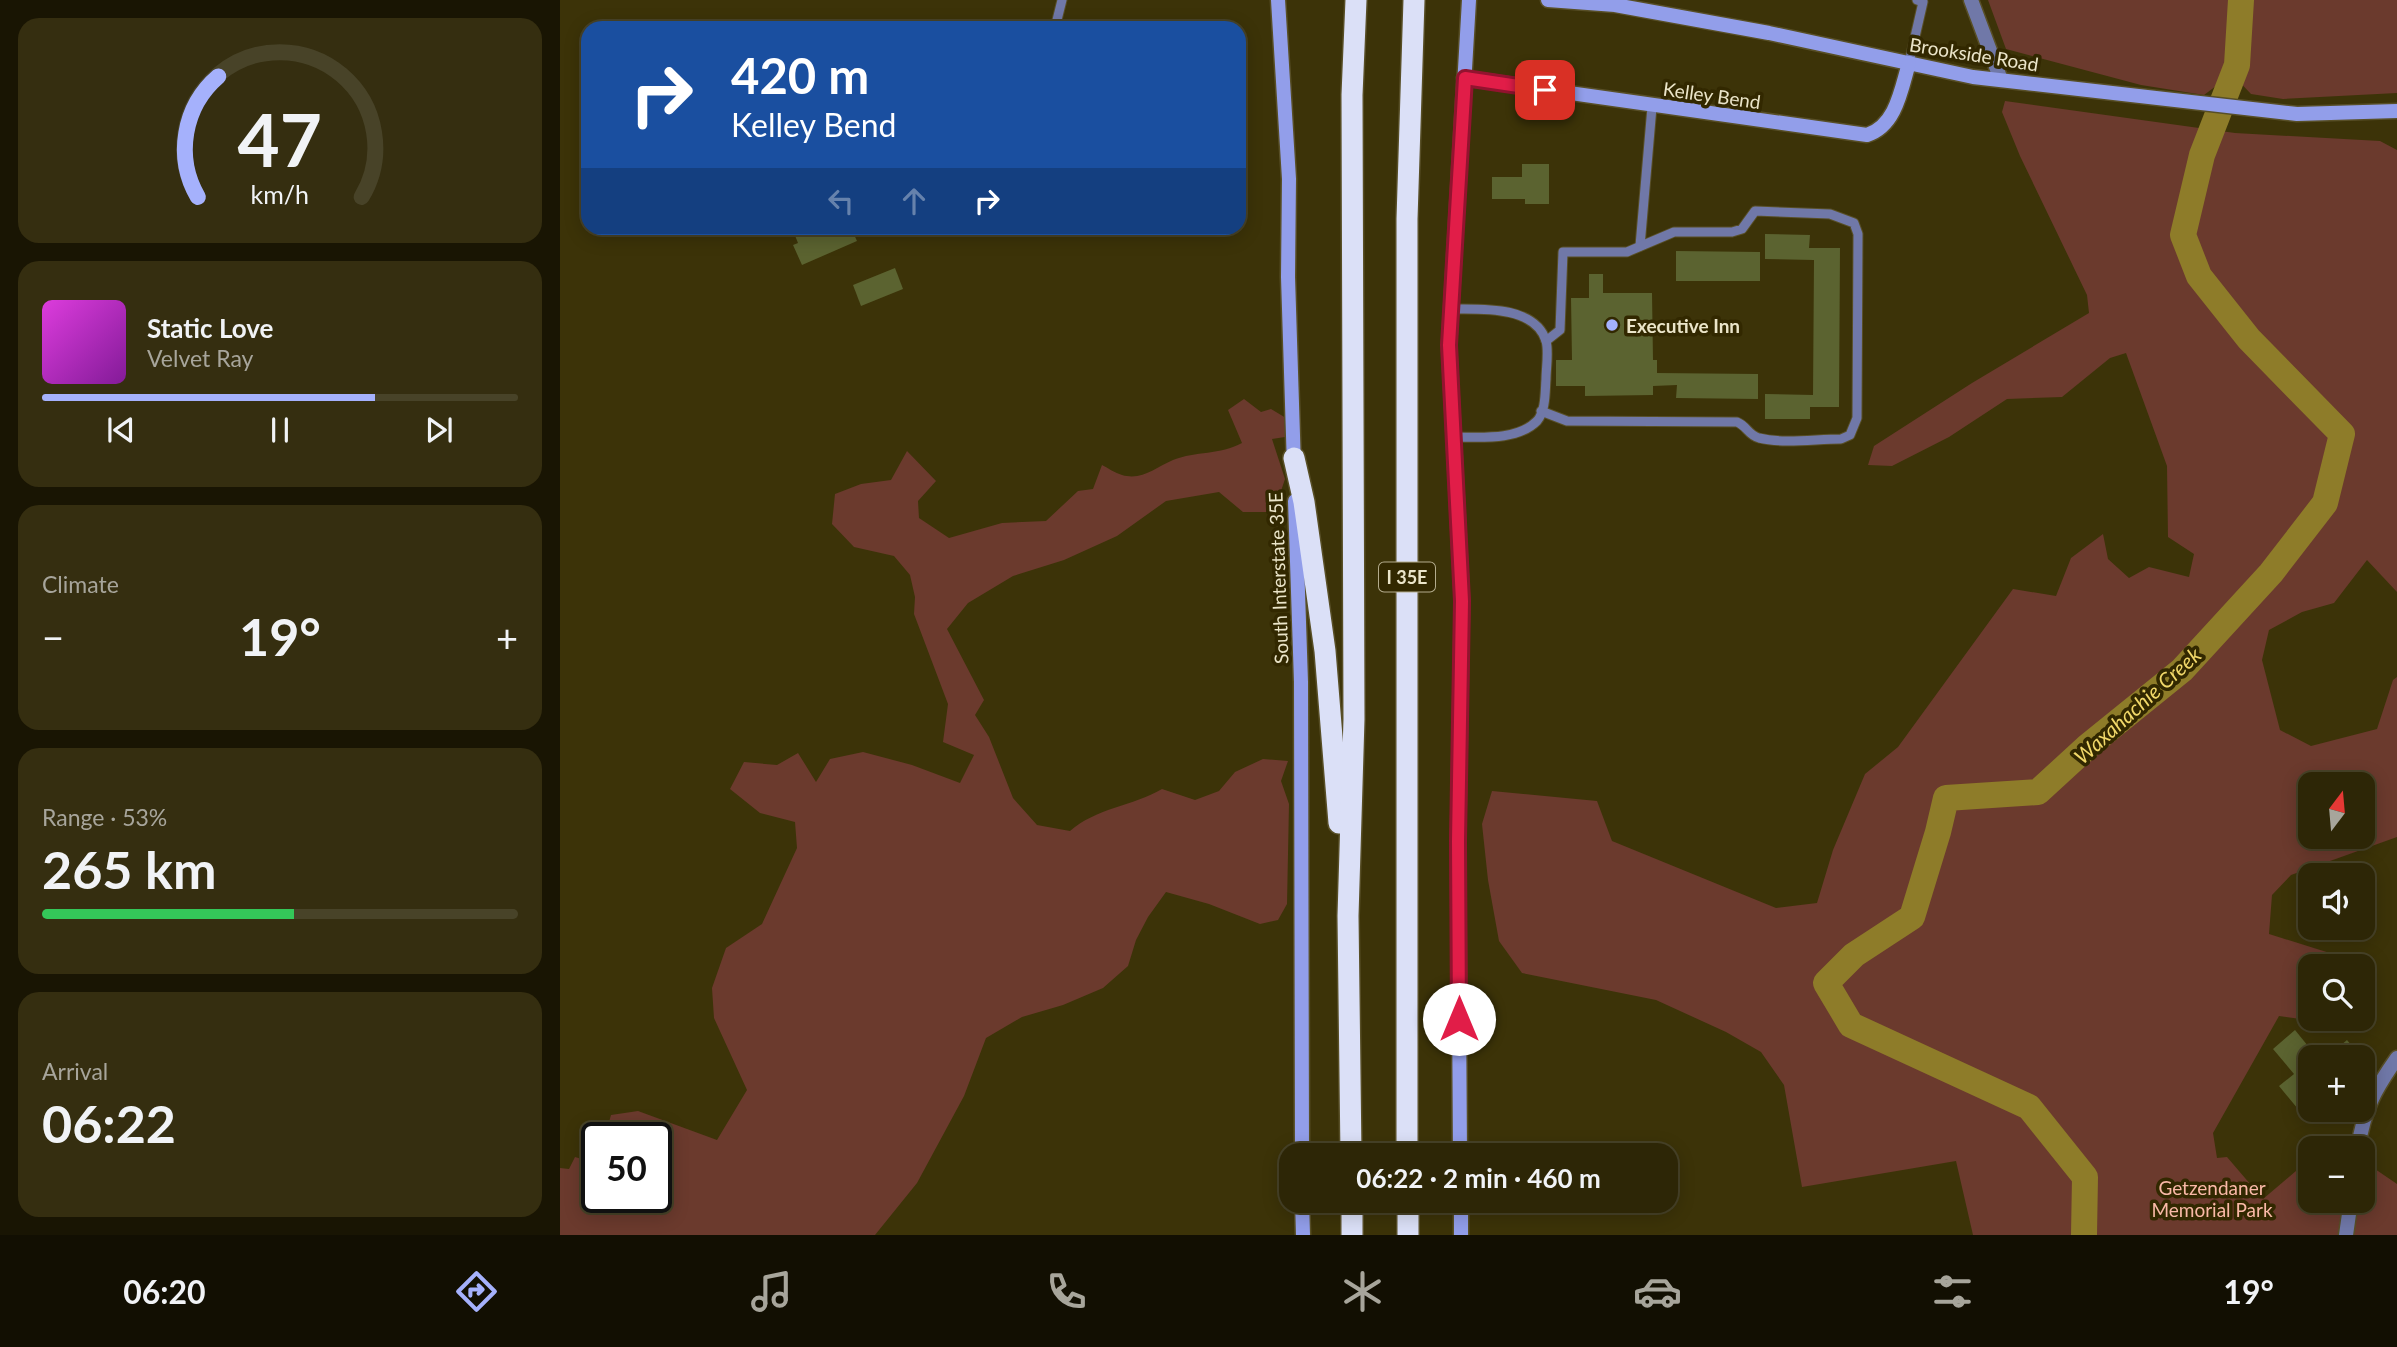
<!DOCTYPE html>
<meta charset="utf-8">
<style>
body{margin:0;font-family:Lato,sans-serif;background:#352e10;color:#f1f3f6;height:100vh;display:flex;flex-direction:column;font-size:26px;white-space:nowrap}
*{box-sizing:border-box;margin:0}
p{font-size:23px;color:#a7a59b}
.icon{flex:none;width:38px;height:38px;fill:none;stroke:currentColor;stroke-width:2;stroke-linecap:round;stroke-linejoin:round}
.map{position:relative;flex:1;overflow:hidden}
.side{display:flex;flex-direction:column;gap:18px;padding:18px;background:#191503;width:560px}
.side>*{flex:none}
.banner{position:absolute;left:21px;top:21px;width:665px;height:214px;border-radius:21px;box-shadow:0 4px 18px #0003,0 0 0 2px #484328;background:#1a4fa0;color:#fff;overflow:hidden}
.needle{width:46px;rotate:16deg}
.controls{position:absolute;left:1738px;top:772px;display:grid;gap:14px}
.controls a{display:grid;place-items:center;width:77px;height:77px;border-radius:14px;background:#2d2606;box-shadow:0 4px 18px #0003,0 0 0 2px #484328;font-size:35px}
.speed{position:absolute;left:21px;top:1122px;display:flex;gap:14px;font-size:35px;font-weight:700;text-align:center}
.speed>*{display:grid;place-content:center;width:91px;height:91px;border-radius:50%;background:#2d2606;box-shadow:0 4px 18px #0003,0 0 0 2px #484328;line-height:1}
.speed .limit{border:4px solid #111;border-radius:10px;background:#fff;color:#111}
.pin{position:absolute;display:grid;place-items:center;width:60px;height:60px;color:#fff;margin:-30px;border-radius:14px;box-shadow:0 4px 10px #0006}
.me{position:absolute;width:77px;margin:-38px;rotate:0deg;stroke-linejoin:round;filter:drop-shadow(0 0 5px #0008)}
.turn{display:flex;align-items:center;gap:24px;height:147px;padding:0 35px;font-size:32px}
.turn .icon{width:91px;height:91px;stroke-width:2.5}
.turn b{display:block;font-size:49px;line-height:60px}
.lanes{display:flex;align-items:center;height:66px;padding:0 35px;background:#0003;justify-content:center;gap:35px;direction:ltr}
.lanes .off{opacity:.35}
.big{font-size:52px;font-weight:700;line-height:1.1}
.side .widget{flex:1;display:flex;flex-direction:column;justify-content:center;gap:10px;min-width:0;padding:0 24px;border-radius:21px;background:#352e10}
.side .dial{align-items:center;gap:0}
.dial svg{height:182px;overflow:visible;fill:none;stroke:#484328;stroke-width:7;stroke-linecap:round;text-anchor:middle}
.dial text{fill:#f1f3f6;stroke:none}
.song{display:flex;align-items:center;gap:21px}
.cover{width:84px;height:84px;border-radius:10px;background:linear-gradient(135deg,hsl(300 70% 55%),hsl(290 70% 35%))}
.played{height:7px;border-radius:4px;background:linear-gradient(90deg,#a5b1fc 70%,#484328 70%)}
.keys{display:flex;justify-content:space-around;direction:ltr}
.heat{display:flex;justify-content:space-between;align-items:center;font-size:38px;direction:ltr}
.charge{height:10px;border-radius:5px;background:linear-gradient(90deg,#34c759 53%,#484328 0)}
.trip{position:absolute;left:719px;top:1143px;width:399px;height:70px;border-radius:21px;background:#2d2606;box-shadow:0 4px 18px #0003,0 0 0 2px #484328;font-weight:700;line-height:70px;text-align:center}
.tabs{display:flex;height:112px;justify-content:space-around;align-items:center;background:#120f02;color:#a7a59b}
.tabs .icon{width:49px;height:49px}
.tabs .active{color:#a5b1fc}
.tabs b{font-size:32px;color:#f1f3f6}
main{display:flex;flex:1;min-height:0}
.map>svg:first-child{display:block}
.green{fill:#6b3a2d;fill-rule:evenodd}
.lines{fill:none;stroke-linecap:round;stroke-linejoin:round}
.river{stroke:#8e7c29;stroke-width:26}
.building{fill:#5b6330}
.lane-casing{stroke:#584f27;stroke-width:11}
.street-casing{stroke:#584f27;stroke-width:17}
.secondary-casing{stroke:#584f27;stroke-width:17}
.highway-casing{stroke:#584f27;stroke-width:24}
.lane{stroke:#7078a8;stroke-width:9}
.street{stroke:#7078a8;stroke-width:14}
.secondary{stroke:#929eea;stroke-width:14}
.highway{stroke:#dbe0f7;stroke-width:21}
.route-casing{stroke:#92132f;stroke-width:18}
.route{stroke:#e11d48;stroke-width:12}
.poi-dot{fill:#a5b1fc;stroke:#322800;stroke-width:2.5}
.labels{text-anchor:middle;dominant-baseline:central;stroke-width:7;stroke-linejoin:round;paint-order:stroke}
.shield{fill:#322800;stroke:#b4ac8d;stroke-width:2}
.shield-label{font-size:18px;font-weight:bold;fill:#ebe5c9}
.street-label{font-size:19px;fill:#ebe5c9;stroke:#322800}
.poi-label{font-size:19px;font-weight:bold;fill:#ebe5c9;stroke:#322800;text-anchor:start}
.park-label{font-size:19px;fill:#fab9a7;stroke:#322800}
.water-label{font-size:21px;font-style:italic;fill:#f1d869;stroke:#322800}
</style>
<main>
<section class="side">
<div class="widget dial"><svg viewBox="0 0 100 80">
<path d="M14 69A42 42 0 1 1 86 69"/>
<path d="M14 69A42 42 0 0 1 23 16" stroke="#a5b1fc"/>
<text x="50" y="56" font-size="32" font-weight="700">47</text>
<text x="50" y="72" font-size="11">km/h</text>
</svg></div>
<div class="widget">
<div class="song"><i class="cover"></i><div><b>Static Love</b><p>Velvet Ray</p></div></div>
<div class="played"></div>
<div class="keys"><svg class="icon" aria-label="previous" viewBox="0 0 24 24"><path d="M18 5L8 12l10 7zM5 5v14"/></svg><svg class="icon" aria-label="pause" viewBox="0 0 24 24"><path d="M8 5v14M16 5v14"/></svg><svg class="icon" aria-label="next" viewBox="0 0 24 24"><path d="M6 5l10 7-10 7zM19 5v14"/></svg></div>
</div>
<div class="widget"><p>Climate</p>
<div class="heat"><a>−</a><b class="big">19°</b><a>+</a></div>
</div>
<div class="widget"><p>Range · 53%</p><b class="big">265 km</b><div class="charge"></div></div>
<div class="widget"><p>Arrival</p><b class="big">06:22</b></div>
</section>
<div class="map">
<svg width="1837" height="1235" viewBox="0 0 1837 1235">
<rect width="100%" height="100%" fill="#3c3308"/>
<!-- green -->
<g class="green">
<path d="M 1428,0 L 1837,0 L 1837,93 L 1723,99 L 1691,94 L 1672,74 L 1644,95 L 1581,85 L 1446,49 Z"/>
<path d="M 1445,101 L 1675,133 L 1820,141 L 1837,150 L 1837,592 L 1807,560 L 1774,603 L 1742,612 L 1709,630 L 1702,660 L 1720,730 L 1751,746 L 1817,729 L 1833,680 L 1837,677 L 1837,837 L 1731,875 L 1712,895 L 1709,934 L 1792,960 L 1794,966 L 1750,966 L 1750,1018 L 1785,1019 L 1770,1023 L 1719,1016 L 1653,1133 L 1657,1158 L 1667,1157 L 1703,1199 L 1750,1159 L 1750,1200 L 1802,1200 L 1803,1166 L 1815,1169 L 1837,1184 L 1837,1235 L 1413,1235 L 1396,1161 L 1242,1187 L 1224,1085 L 1201,1052 L 1166,1032 L 1096,1000 L 962,973 L 939,941 L 928,880 L 922,824 L 932,791 L 1037,801 L 1052,841 L 1216,908 L 1257,903 L 1273,850 L 1305,774 L 1338,747 L 1453,589 L 1496,596 L 1511,558 L 1543,534 L 1548,559 L 1569,578 L 1589,567 L 1629,577 L 1634,554 L 1608,537 L 1607,466 L 1566,353 L 1550,358 L 1502,397 L 1447,399 L 1389,437 L 1332,466 L 1308,465 L 1314,446 L 1412,383 L 1529,313 L 1527,295 L 1460,156 L 1442,112 ZM 1750,784 L 1802,784 L 1802,836 L 1750,836 Z"/>
<path d="M 684,399 L 701,412 L 711,409 L 726,418 L 725,437 L 712,439 L 725,479 L 714,512 L 683,512 L 659,492 L 606,501 L 557,536 L 504,560 L 453,576 L 408,603 L 387,629 L 424,700 L 415,715 L 429,737 L 453,798 L 477,825 L 510,831 C 536,808 573,806 602,789 L 635,800 L 659,791 L 675,772 L 703,759 L 728,761 L 721,781 L 729,804 L 727,904 L 718,920 L 700,924 L 649,904 L 606,892 L 588,917 L 576,940 L 568,966 L 543,988 L 503,1005 L 462,1017 L 426,1038 L 404,1096 L 357,1183 L 315,1235 L 0,1235 L 0,1168 L 9,1169 L 15,1157 L 36,1163 L 37,1197 L 96,1197 L 96,1138 L 49,1137 L 46,1133 L 51,1115 L 78,1111 L 157,1140 L 187,1090 L 154,1018 L 152,988 L 166,948 L 202,924 L 237,848 L 235,822 L 200,813 L 170,789 L 184,762 L 217,765 L 238,753 L 256,782 L 270,759 L 303,752 L 352,765 L 400,783 L 414,755 L 383,742 L 388,704 L 354,614 L 355,597 L 350,575 L 334,556 L 294,547 L 272,524 L 275,494 L 301,484 L 331,480 L 347,451 L 376,481 L 358,501 L 359,518 L 389,538 L 442,523 L 486,521 L 518,491 L 533,489 L 542,465 C 548,468 555,473 562,475 C 582,481 596,467 613,460 C 636,451 660,455 682,443 L 668,410 Z"/>
</g>
<g class="lines">
<!-- river -->
<path class="river" d="M 1524,1235 L 1525,1177 L 1469,1107 L 1291,1025 L 1266,983 L 1294,955 L 1352,917 L 1378,832 L 1386,798 L 1478,792 L 1528,746 L 1622,670 L 1711,573 L 1765,503 L 1782,434 L 1689,339 L 1639,276 L 1623,235 L 1642,155 L 1677,65 L 1681,0"/>
</g>
<!-- building -->
<g class="building">
<path d="M 962,164 L 989,164 L 989,204 L 965,204 L 965,199 L 932,199 L 932,177 L 962,177 Z"/>
<path d="M 232,228 L 250,228 L 252,232 L 261,228 L 291,228 L 297,241 L 242,265 L 233,245 L 238,243 Z"/>
<path d="M 1205,234 L 1250,235 L 1249,248 L 1280,248 L 1279,407 L 1250,407 L 1250,419 L 1205,419 L 1205,394 L 1253,395 L 1254,260 L 1205,259 Z"/>
<path d="M 1116,251 L 1200,252 L 1200,281 L 1116,281 Z"/>
<path d="M 335,268 L 343,289 L 301,306 L 293,285 Z"/>
<path d="M 1029,274 L 1043,274 L 1043,293 L 1092,293 L 1093,360 L 1097,360 L 1097,373 L 1198,374 L 1198,399 L 1116,398 L 1117,385 L 1093,386 L 1093,395 L 1025,396 L 1025,386 L 996,386 L 996,360 L 1012,360 L 1011,298 L 1029,298 Z"/>
<path d="M 1735,1030 L 1757,1057 L 1750,1057 L 1750,1099 L 1738,1109 L 1719,1086 L 1734,1074 L 1713,1049 Z"/>
<path d="M 1787,1040 L 1801,1057 L 1767,1057 Z"/>
</g>
<g class="lines">
<defs>
<g id="lane">
<path d="M 495,28 L 502,0"/>
<path d="M 1349,63 L 1363,2 L 1357,0"/>
<path d="M 1080,246 L 1092,107"/>
<path d="M 890,309 C 919,309 975,305 986,341 C 989,351 986,369 986,379 C 985,391 986,411 977,421 C 957,441 920,437 894,437"/>
<path d="M 981,411 L 1007,421 L 1177,422 C 1187,426 1188,435 1199,438 C 1224,444 1255,439 1281,439 L 1290,435 L 1297,418 L 1298,234 L 1294,223 L 1270,214 L 1195,211 L 1182,229 L 1172,232 L 1114,232 L 1067,252 L 1003,252 L 1000,330 L 986,341"/>
</g>
<g id="street">
<path d="M 1411,0 L 1441,80"/>
<path d="M 1798,1148 C 1804,1109 1815,1089 1837,1058"/>
<path d="M 1786,1235 L 1791,1200"/>
</g>
<g id="secondary">
<path d="M 718,0 L 729,179 L 728,277 L 734,467"/>
<path d="M 988,0 L 1055,5 L 1209,33 L 1413,77 L 1737,114 L 1837,111"/>
<path d="M 904,78 L 1307,135 C 1336,126 1341,90 1349,63"/>
<path d="M 735,501 L 741,682 L 742,1155"/>
<path d="M 900,1155 L 898,841 L 902,601 L 889,345 L 909,0"/>
<path d="M 742,1200 L 743,1235"/>
<path d="M 901,1200 L 901,1235"/>
</g>
<g id="highway">
<path d="M 734,458 L 744,502 L 765,651 L 779,823"/>
<path d="M 791,1155 L 788,916 L 794,719 L 792,95 L 796,0"/>
<path d="M 847,1155 L 847,219 L 854,0"/>
<path d="M 792,1200 L 792,1235"/>
<path d="M 848,1200 L 848,1235"/>
</g>
</defs>
<!-- lane casing -->
<use href="#lane" class="lane-casing"/>
<!-- street casing -->
<use href="#street" class="street-casing"/>
<!-- secondary casing -->
<use href="#secondary" class="secondary-casing"/>
<!-- highway casing -->
<use href="#highway" class="highway-casing"/>
<!-- lane -->
<use href="#lane" class="lane"/>
<!-- street -->
<use href="#street" class="street"/>
<!-- secondary -->
<use href="#secondary" class="secondary"/>
<!-- highway -->
<use href="#highway" class="highway"/>
</g>
<g class="lines">
<defs>
<path id="route" d="M 899,1019 L 898,841 L 902,601 L 889,345 L 905,78 L 985,90"/>
</defs>
<!-- route casing -->
<use href="#route" class="route-casing"/>
<!-- route -->
<use href="#route" class="route"/>
</g>
<!-- markers -->
<circle class="poi-dot" cx="1052" cy="325" r="7"/>
<g class="labels">
<!-- shield labels -->
<rect class="shield" x="819" y="562.5" width="56" height="29" rx="5"/>
<g class="shield-label">
<text x="847" y="577">I 35E</text>
</g>
<!-- street labels -->
<g class="street-label">
<text transform="translate(1414 54) rotate(9)">Brookside Road</text>
<text transform="translate(1152 95) rotate(8)">Kelley Bend</text>
<text transform="translate(718 578) rotate(-92)">South Interstate 35E</text>
</g>
<!-- poi labels -->
<g class="poi-label">
<text x="1066" y="325">Executive Inn</text>
</g>
<!-- park labels -->
<g class="park-label">
<text x="1652" y="1187">Getzendaner<tspan x="1652" dy="22">Memorial Park</tspan></text>
</g>
<!-- water labels -->
<g class="water-label">
<text transform="translate(1577 705) rotate(-42)">Waxahachie Creek</text>
</g>
</g>
</svg>
<div class="controls">
<a><svg class="needle" viewBox="-14 -14 28 28"><path d="M0-13l5 13h-10z" fill="#e53935"/><path d="M0 13l5-13h-10z" fill="#a7a59b"/></svg></a>
<a><svg class="icon" aria-label="sound" viewBox="0 0 24 24"><path d="M4 9h4l5-4v14l-5-4H4zM17 9q2 3 0 6"/></svg></a>
<a><svg class="icon" aria-label="search" viewBox="0 0 24 24"><circle cx="10" cy="10" r="6"/><path d="M15 15l6 6"/></svg></a>
<a>+</a>
<a>−</a>
</div>
<div class="speed"><div class="limit">50</div></div>
<div class="pin" style="left:985px;top:90px;background:#d93025"><svg class="icon" aria-label="arrive" viewBox="0 0 24 24"><path d="M6 21V4h12l-3 4 3 4H6"/></svg></div>
<svg class="me" style="left:899px;top:1019px" viewBox="-20 -20 40 40"><circle r="19" fill="#fff"/><path d="M0-13L10 11 0 6-10 11z" fill="#e11d48"/></svg>
<div class="trip">06:22 · 2 min · 460 m</div>
<div class="banner">
<div class="turn"><svg class="icon" aria-label="right" viewBox="0 0 24 24"><path d="M7 20v-9h11M14 6l5 5-5 5"/></svg><div><b>420 m</b>Kelley Bend</div></div>
<div class="lanes"><svg class="icon off" aria-label="left" viewBox="0 0 24 24"><path d="M17 20v-9H6M10 6l-5 5 5 5"/></svg><svg class="icon off" aria-label="ahead" viewBox="0 0 24 24"><path d="M12 20V5M6 11l6-6 6 6"/></svg><svg class="icon" aria-label="right" viewBox="0 0 24 24"><path d="M7 20v-9h11M14 6l5 5-5 5"/></svg></div>
</div>
</div>
</main>
<nav class="tabs">
<b>06:20</b>
<svg class="icon active" aria-label="directions" viewBox="0 0 24 24"><path d="M12 3l9 9-9 9-9-9zM9 14v-3h6M13 9l2 2-2 2"/></svg>
<svg class="icon" aria-label="music" viewBox="0 0 24 24"><path d="M9 18V5l10-2v13"/><circle cx="6" cy="18" r="3"/><circle cx="16" cy="16" r="3"/></svg>
<svg class="icon" aria-label="phone" viewBox="0 0 24 24"><path d="M5 4h4l2 5-3 2q2 4 5 5l2-3 5 2v4C11 20 4 13 5 4z"/></svg>
<svg class="icon" aria-label="climate" viewBox="0 0 24 24"><path d="M12 3v18M4 7l16 10M4 17L20 7"/></svg>
<svg class="icon" aria-label="car" viewBox="0 0 24 24"><path d="M5 17H2v-5l4-1 3-4h7l3 4 3 1v5h-3M9 17h6M6 11h13"/><circle cx="7" cy="17" r="2"/><circle cx="17" cy="17" r="2"/></svg>
<svg class="icon" aria-label="filters" viewBox="0 0 24 24"><path d="M4 7h16M4 17h16"/><circle cx="9" cy="7" r="2"/><circle cx="15" cy="17" r="2"/></svg>
<b>19°</b>
</nav>
